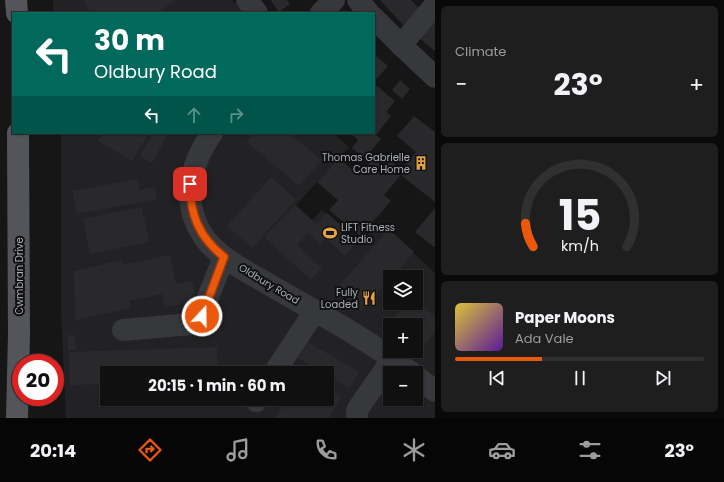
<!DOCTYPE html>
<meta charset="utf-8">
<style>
body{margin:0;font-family:Poppins,sans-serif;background:#1e1e1f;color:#f1f3f6;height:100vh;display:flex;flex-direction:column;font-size:15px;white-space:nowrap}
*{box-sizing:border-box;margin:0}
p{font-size:13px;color:#9c9d9f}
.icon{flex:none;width:22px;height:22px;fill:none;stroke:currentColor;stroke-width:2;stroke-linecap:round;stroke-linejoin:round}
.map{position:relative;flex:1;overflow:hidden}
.side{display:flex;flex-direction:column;gap:6px;padding:6px;background:#090909;width:289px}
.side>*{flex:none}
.banner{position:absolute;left:12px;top:12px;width:363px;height:122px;border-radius:0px;box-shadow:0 1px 3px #0004,0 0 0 1px #303031;background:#00695c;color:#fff;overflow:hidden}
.fabs{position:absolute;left:383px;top:270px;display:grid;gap:8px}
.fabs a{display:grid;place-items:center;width:40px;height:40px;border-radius:0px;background:#101011;box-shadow:0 1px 3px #0004,0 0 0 1px #303031;font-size:20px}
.speed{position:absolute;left:12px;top:354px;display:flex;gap:8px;font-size:20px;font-weight:700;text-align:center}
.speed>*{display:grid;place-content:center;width:52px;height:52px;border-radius:50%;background:#101011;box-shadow:0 1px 3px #0004,0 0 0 1px #303031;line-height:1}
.speed .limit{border:6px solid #d22;background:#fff;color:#111}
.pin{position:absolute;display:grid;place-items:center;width:34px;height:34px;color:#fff;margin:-17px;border-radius:8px;box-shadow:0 2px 6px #0006}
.me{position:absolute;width:44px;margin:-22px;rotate:21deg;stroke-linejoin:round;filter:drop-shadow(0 0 3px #0008)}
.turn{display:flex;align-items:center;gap:14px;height:84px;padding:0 16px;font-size:18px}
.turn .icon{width:52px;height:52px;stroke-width:2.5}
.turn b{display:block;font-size:28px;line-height:34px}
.lanes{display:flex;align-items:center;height:38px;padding:0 16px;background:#0003;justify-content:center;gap:20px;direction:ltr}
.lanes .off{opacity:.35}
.big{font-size:30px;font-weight:700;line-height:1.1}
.side .widget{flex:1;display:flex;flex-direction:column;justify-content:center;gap:6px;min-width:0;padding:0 14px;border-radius:6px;background:#1e1e1f}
.side .dial{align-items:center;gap:0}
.dial svg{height:104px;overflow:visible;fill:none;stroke:#303031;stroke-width:7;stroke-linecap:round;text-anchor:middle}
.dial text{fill:#f1f3f6;stroke:none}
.song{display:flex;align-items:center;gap:12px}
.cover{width:48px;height:48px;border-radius:6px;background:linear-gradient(135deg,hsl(50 70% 55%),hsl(270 70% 35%))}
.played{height:4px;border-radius:2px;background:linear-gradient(90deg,#ea580c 35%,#303031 35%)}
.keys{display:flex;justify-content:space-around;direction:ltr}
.heat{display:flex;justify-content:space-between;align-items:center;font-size:22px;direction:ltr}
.trip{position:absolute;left:100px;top:366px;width:234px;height:40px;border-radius:0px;background:#101011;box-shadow:0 1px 3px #0004,0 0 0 1px #303031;font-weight:700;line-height:40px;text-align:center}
.tabs{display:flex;height:64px;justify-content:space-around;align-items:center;background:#060607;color:#9c9d9f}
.tabs .icon{width:28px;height:28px}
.tabs .active{color:#ea580c}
.tabs b{font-size:18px;color:#f1f3f6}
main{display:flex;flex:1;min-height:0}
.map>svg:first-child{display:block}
.built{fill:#222224;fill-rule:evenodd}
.building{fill:#29292b}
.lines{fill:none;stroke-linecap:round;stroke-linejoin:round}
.minor{stroke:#37383c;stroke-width:22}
.major{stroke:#53555b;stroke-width:22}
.route-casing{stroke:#983908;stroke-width:10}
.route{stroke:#ea580c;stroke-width:7}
.labels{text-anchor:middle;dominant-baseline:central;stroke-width:4;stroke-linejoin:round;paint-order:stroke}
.poi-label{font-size:10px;fill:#a9aeb7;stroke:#111112;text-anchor:end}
.street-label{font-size:10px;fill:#a9aeb7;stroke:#111112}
</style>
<main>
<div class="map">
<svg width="435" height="418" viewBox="0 0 435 418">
<rect width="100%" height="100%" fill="#161617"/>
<!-- built -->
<g class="built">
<path d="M 53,0 L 232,0 L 245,13 L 53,13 Z"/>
<path d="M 61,133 L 333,133 L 349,147 L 296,205 L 312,220 L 322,210 L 360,244 L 380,222 L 435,273 L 435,418 L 66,418 L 61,312 ZM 390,277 L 416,277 L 416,303 L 390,303 ZM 390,325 L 416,325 L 416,351 L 390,351 ZM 107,373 L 327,373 L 327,399 L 107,399 ZM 390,373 L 416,373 L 416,399 L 390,399 Z"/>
</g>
<!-- building -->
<g class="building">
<path d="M 83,0 L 176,0 L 157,13 L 91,13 Z"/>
<path d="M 272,0 L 287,0 L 290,4 L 279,12 L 271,1 Z"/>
<path d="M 380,0 L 411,0 L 420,9 L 403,25 Z"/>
<path d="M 435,22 L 435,51 L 414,34 Z"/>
<path d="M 374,54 L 388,66 L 374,82 Z"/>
<path d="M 400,80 L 410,89 L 402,99 L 392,90 Z"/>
<path d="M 377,86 L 395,101 L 386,112 L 391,116 L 376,135 L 381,139 L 365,158 L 352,148 L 358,140 L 350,133 L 374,133 L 374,89 Z"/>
<path d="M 414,116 L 435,132 L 435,202 L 401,175 L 384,195 L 391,201 L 360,236 L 329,210 L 338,200 L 317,182 L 339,158 L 359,176 L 380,151 L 395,164 L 393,168 L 399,173 L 416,152 L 397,136 Z"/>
<path d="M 103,133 L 149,133 L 132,161 L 98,141 Z"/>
<path d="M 153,133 L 166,133 L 168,134 L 152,163 L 140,156 Z"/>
<path d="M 254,133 L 289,133 L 322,160 L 299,186 L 247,142 Z"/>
<path d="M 271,177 L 296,200 L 252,248 L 227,226 Z"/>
<path d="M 138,179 L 140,190 L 155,187 L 157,199 L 77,214 L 72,191 Z"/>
<path d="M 295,205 L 316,224 L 327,213 L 358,241 L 345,256 L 326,238 L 320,244 L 308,233 L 297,245 L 322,268 L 311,280 L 264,237 Z"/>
<path d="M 142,207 L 149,242 L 90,254 L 83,219 Z"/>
<path d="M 435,208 L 435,246 L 434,247 L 415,232 Z"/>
<path d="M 389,229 L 414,252 L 392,277 L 390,277 L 390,279 L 362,311 L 336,289 Z"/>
<path d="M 170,255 L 176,284 L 192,281 L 197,301 L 165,307 L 162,294 L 130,301 L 131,308 L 75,320 L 74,271 L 121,260 L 122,265 Z"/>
<path d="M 416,300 L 435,317 L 435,332 L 424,345 L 416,338 L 416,325 L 390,325 L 390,338 L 382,331 L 407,303 L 416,303 Z"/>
<path d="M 68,335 L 75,335 L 76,350 L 68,350 Z"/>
<path d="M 308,342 L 359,372 L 350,389 L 327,375 L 327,373 L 323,373 L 298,358 Z"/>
<path d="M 217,347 L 218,373 L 107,373 L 107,384 L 70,385 L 69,352 Z"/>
<path d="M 327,389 L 341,397 L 329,418 L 275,418 L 287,399 L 327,399 Z"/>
</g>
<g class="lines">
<!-- minor -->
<g class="minor">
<path d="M 247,0 L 257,13"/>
<path d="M 358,0 L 369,13"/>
<path d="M 321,13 L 334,0"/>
<path d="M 374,18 L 401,45 L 435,77"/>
<path d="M 401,45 L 435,5"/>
<path d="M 212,133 C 189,166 180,205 206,240 C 223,261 252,274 275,288 C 322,315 369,340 412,373"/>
<path d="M 123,330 L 191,324 L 199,320 L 224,257"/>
<path d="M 274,373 L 315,311"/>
<path d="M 416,376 L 435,391"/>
<path d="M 256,401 L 257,399"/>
<path d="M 357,418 L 357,411 L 359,407 L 393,358"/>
</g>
<!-- major -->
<g class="major">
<path d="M 16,0 L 17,13"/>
<path d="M 17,418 L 19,334 L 18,133"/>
</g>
</g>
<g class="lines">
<defs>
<path id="route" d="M 190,184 C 190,215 199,237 224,257 L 202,316"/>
</defs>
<!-- route casing -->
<use href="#route" class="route-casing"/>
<!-- route -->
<use href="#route" class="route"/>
</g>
<!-- icons -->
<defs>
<symbol id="building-bare" viewBox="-9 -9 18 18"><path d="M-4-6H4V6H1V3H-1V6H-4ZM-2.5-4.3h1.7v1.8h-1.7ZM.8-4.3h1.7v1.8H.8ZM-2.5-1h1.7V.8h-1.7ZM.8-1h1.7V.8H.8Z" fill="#e4a241" stroke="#111112" stroke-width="2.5" paint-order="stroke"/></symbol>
<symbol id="stadium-bare" viewBox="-9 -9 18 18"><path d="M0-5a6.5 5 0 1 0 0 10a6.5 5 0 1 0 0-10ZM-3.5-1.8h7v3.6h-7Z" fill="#e4a241" stroke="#111112" stroke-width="2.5" paint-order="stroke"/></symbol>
<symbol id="restaurant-bare" viewBox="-9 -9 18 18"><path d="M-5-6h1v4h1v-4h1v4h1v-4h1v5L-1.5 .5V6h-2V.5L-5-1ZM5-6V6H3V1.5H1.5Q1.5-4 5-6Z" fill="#e4a241" stroke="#111112" stroke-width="2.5" paint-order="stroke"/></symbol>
</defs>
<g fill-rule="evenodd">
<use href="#building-bare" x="411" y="153" width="20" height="20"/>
<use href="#stadium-bare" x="320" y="223" width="20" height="20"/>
<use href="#restaurant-bare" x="359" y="288" width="20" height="20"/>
</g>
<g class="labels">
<!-- poi labels -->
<g class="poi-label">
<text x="410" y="157">Thomas Gabrielle<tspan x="410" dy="12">Care Home</tspan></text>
<text x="341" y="227" text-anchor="start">LIFT Fitness<tspan x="341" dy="12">Studio</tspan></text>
<text x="358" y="292">Fully<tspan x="358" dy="12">Loaded</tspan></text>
</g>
<!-- street labels -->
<g class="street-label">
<text transform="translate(19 276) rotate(-90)">Cwmbran Drive</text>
<text transform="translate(269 284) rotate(31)">Oldbury Road</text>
</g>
</g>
</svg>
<div class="fabs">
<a><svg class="icon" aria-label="layers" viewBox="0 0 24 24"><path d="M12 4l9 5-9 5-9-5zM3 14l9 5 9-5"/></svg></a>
<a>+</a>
<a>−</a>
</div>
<div class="speed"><div class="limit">20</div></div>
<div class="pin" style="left:190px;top:184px;background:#d93025"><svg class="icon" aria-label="arrive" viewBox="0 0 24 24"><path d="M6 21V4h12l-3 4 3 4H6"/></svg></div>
<svg class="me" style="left:202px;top:316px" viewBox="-20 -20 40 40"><circle r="17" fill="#ea580c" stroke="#fff" stroke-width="3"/><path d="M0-11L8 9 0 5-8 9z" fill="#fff"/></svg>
<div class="trip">20:15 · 1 min · 60 m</div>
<div class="banner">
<div class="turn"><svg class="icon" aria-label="left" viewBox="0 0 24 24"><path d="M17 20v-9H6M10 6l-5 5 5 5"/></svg><div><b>30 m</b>Oldbury Road</div></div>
<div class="lanes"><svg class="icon" aria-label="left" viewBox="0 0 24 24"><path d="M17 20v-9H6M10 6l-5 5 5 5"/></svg><svg class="icon off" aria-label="ahead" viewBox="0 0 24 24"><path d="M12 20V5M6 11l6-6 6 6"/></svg><svg class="icon off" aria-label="right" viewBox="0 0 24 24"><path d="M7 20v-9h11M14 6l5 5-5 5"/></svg></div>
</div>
</div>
<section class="side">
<div class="widget"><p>Climate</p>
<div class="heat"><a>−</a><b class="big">23°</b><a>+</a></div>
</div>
<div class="widget dial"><svg viewBox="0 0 100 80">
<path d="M14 69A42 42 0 1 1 86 69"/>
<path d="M14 69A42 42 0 0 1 8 51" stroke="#ea580c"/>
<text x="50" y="56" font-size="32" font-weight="700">15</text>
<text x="50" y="72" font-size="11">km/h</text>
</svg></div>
<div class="widget">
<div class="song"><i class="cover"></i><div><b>Paper Moons</b><p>Ada Vale</p></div></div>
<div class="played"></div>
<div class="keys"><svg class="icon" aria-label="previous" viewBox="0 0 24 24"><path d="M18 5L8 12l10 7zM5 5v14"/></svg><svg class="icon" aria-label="pause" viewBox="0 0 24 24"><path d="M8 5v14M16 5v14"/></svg><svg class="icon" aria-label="next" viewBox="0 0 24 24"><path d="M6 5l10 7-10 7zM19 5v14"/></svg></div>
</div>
</section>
</main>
<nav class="tabs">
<b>20:14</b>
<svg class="icon active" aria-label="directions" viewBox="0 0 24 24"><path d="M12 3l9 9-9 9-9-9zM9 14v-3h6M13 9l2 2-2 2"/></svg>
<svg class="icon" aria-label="music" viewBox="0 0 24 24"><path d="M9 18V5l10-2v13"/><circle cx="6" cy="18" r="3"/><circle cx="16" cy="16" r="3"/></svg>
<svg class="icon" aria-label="phone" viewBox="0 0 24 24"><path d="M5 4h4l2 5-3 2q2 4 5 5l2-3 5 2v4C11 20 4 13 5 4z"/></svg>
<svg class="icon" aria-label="climate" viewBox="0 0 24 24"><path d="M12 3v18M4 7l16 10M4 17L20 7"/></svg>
<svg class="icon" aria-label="car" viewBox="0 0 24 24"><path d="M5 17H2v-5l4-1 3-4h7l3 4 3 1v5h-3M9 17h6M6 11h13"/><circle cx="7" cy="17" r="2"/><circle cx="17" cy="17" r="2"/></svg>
<svg class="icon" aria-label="filters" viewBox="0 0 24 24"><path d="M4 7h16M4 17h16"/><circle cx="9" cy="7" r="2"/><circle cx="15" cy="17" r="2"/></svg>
<b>23°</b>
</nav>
